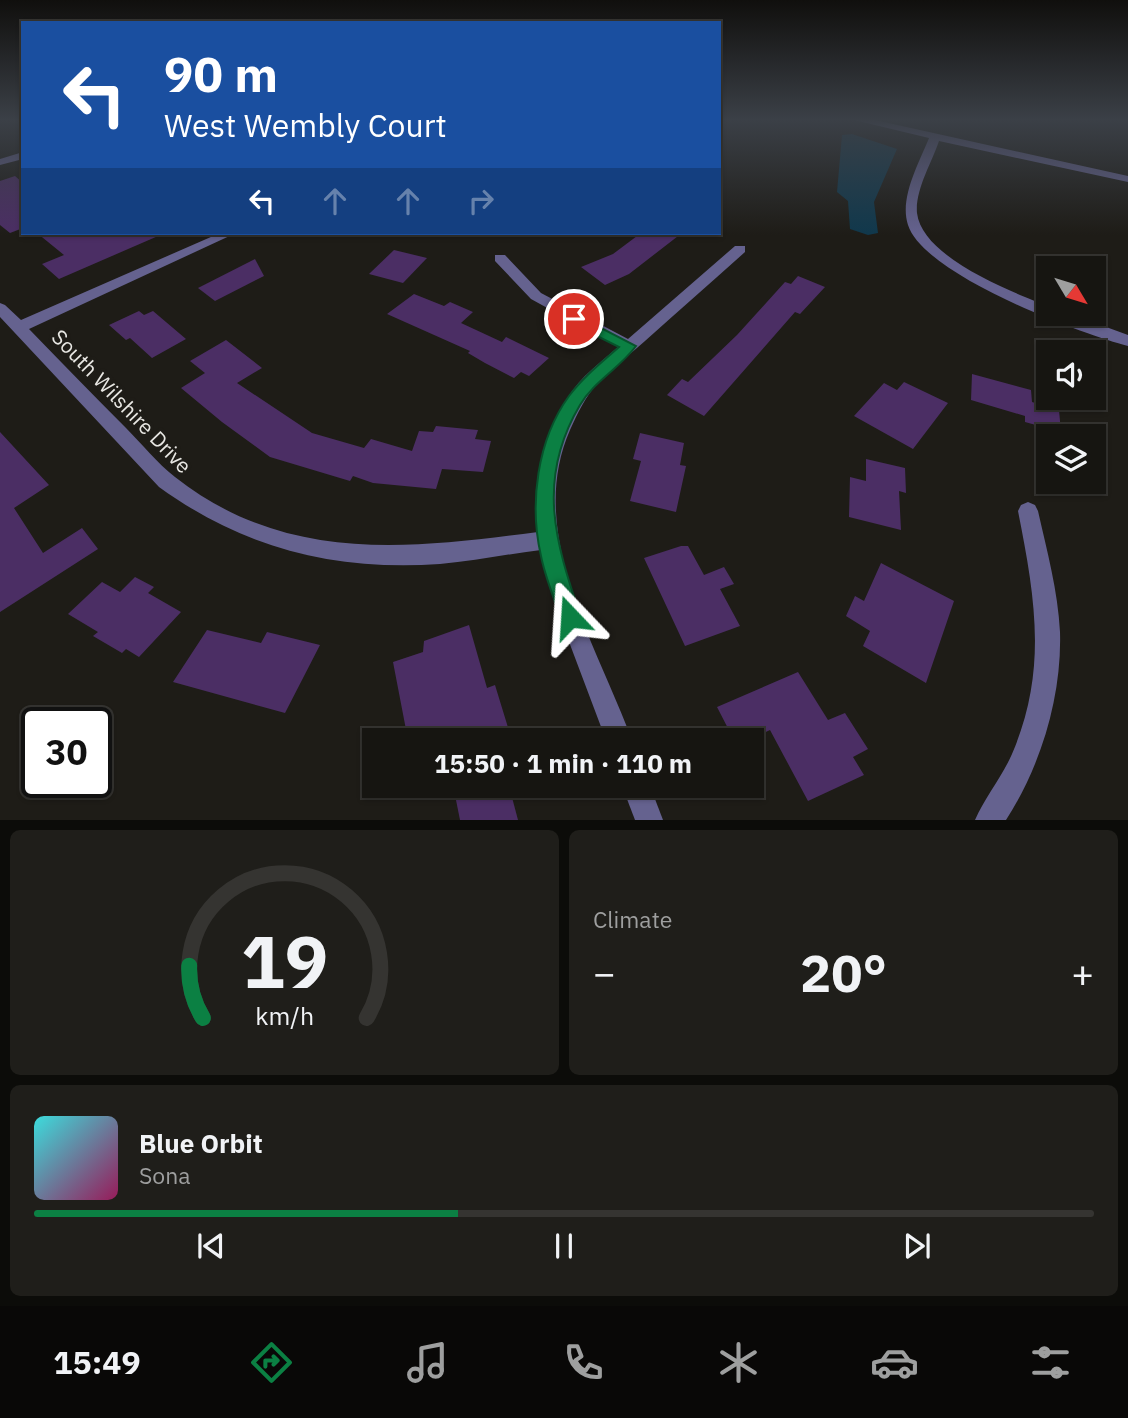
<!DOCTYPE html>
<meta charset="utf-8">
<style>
body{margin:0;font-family:"IBM Plex Sans",sans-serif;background:#1f1e1a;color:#f1f3f6;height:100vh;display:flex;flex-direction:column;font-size:26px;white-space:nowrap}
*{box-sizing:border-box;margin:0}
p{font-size:23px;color:#9e9f9f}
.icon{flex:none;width:38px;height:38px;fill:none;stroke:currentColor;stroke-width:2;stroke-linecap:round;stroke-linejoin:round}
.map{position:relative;height:820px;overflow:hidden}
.sheet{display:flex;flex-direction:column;gap:10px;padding:10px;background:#0c0c09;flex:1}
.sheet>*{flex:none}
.banner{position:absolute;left:21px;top:21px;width:700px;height:214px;border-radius:0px;box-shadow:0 2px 5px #0004,0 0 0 2px #353431;background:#1a4fa0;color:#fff;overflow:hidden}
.needle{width:46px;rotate:128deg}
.controls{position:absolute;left:1036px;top:256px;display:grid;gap:14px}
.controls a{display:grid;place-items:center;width:70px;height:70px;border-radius:0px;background:#161511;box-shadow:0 2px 5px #0004,0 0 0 2px #353431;font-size:35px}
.speed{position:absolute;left:21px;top:707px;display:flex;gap:14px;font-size:35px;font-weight:700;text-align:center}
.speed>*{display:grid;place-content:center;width:91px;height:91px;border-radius:50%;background:#161511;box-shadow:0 2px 5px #0004,0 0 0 2px #353431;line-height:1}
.speed .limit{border:4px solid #111;border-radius:10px;background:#fff;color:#111}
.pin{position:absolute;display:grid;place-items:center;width:60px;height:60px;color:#fff;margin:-30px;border:4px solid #fff;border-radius:50%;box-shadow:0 2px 7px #0007}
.me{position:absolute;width:77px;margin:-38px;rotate:340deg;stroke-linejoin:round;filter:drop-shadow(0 0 5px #0008)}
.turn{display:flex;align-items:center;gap:24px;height:147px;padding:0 28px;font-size:32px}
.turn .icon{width:91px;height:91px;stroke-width:2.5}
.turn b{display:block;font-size:49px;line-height:60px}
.lanes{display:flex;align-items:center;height:66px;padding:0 28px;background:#0003;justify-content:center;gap:35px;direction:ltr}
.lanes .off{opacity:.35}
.big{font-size:52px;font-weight:800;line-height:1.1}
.sheet .tile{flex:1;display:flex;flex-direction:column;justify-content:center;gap:10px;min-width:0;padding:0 24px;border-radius:10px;background:#1f1e1a}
.sheet .dial{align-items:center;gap:0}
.dial svg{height:182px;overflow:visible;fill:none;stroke:#353431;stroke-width:7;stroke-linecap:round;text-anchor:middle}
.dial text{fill:#f1f3f6;stroke:none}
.song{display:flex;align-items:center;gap:21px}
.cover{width:84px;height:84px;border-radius:10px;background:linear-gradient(135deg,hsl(180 70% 55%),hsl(330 70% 35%))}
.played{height:7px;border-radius:4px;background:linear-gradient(90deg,#0b8043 40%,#353431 40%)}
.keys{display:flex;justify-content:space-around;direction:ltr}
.heat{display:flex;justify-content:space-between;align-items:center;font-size:38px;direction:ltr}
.sheet .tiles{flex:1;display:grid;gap:10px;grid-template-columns:1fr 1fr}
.tile:last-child{grid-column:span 2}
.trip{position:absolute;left:362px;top:728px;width:402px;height:70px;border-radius:0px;background:#161511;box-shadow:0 2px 5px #0004,0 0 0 2px #353431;font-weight:800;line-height:70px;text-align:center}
.dock{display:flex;height:112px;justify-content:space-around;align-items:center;background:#090807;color:#9e9f9f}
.dock .icon{width:49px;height:49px}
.dock .active{color:#0b8043}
.dock b{font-size:32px;color:#f1f3f6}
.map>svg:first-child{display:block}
.water{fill:#10384c}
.building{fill:#4b2e64}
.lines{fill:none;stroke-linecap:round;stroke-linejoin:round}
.street{fill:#65628f;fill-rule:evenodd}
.route{fill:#0b8043;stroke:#07532c;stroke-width:2}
.labels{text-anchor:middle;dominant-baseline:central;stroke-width:7;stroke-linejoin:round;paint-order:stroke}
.street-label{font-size:21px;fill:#e8e7e3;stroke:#1e1c17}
</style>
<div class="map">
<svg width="1128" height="820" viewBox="0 0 1128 820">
<rect width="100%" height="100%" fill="#1e1c17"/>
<!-- water -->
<path class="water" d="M 852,134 L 897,149 L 874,202 L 878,233 L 868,235 L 850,229 L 848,201 L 837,192 L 842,135 Z"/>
<!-- building -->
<g class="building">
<path d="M 15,176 L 23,183 L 23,228 L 10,233 L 0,225 L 0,181 Z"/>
<path d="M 37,233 L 165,233 L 59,279 L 42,264 L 64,255 Z"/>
<path d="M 641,233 L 682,233 L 629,274 L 605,285 L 581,267 L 613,254 Z"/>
<path d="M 394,250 L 427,258 L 403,283 L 369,274 Z"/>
<path d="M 255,259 L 264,276 L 215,301 L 198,288 Z"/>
<path d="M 798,276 L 825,287 L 800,314 L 795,312 L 704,416 L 667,395 L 682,379 L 688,382 L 737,335 L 785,282 L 791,284 Z"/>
<path d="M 414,294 L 444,306 L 450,302 L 473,312 L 461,323 L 502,342 L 506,337 L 549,358 L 529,376 L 521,372 L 514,378 L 485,363 L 468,353 L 470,351 L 387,314 Z"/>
<path d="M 139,311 L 144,315 L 153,311 L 186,339 L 152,358 L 130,338 L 126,340 L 109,325 Z"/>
<path d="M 226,340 L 262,368 L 237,383 L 312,433 L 364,448 L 371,439 L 412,451 L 419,431 L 433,432 L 436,426 L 478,430 L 475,439 L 491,441 L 483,472 L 442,469 L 436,489 L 373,483 L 353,476 L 350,481 L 270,457 L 222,422 L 181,388 L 205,373 L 190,361 Z"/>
<path d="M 972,374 L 1031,390 L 1032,402 L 1059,410 L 1061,432 L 1025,422 L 1025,416 L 971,400 Z"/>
<path d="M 904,382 L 948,403 L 913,449 L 854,416 L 884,383 L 897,390 Z"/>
<path d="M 0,432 L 49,485 L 14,508 L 43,553 L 82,528 L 98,549 L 0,612 Z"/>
<path d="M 640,433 L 684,443 L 680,465 L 686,466 L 676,512 L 630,501 L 641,461 L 633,459 Z"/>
<path d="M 866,459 L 905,468 L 906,493 L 899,491 L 901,530 L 849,517 L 850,477 L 866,481 Z"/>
<path d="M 681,546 L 688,546 L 704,575 L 724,567 L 734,584 L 720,589 L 740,626 L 685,646 L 644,558 Z"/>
<path d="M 881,563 L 954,601 L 926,683 L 863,646 L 870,631 L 846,616 L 855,596 L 864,601 Z"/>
<path d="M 135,577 L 154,587 L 148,593 L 181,612 L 139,657 L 126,649 L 122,653 L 93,636 L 98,632 L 68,614 L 102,582 L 120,592 Z"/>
<path d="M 469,625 L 487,688 L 495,685 L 510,734 L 494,740 L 408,740 L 393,662 L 423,652 L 424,641 Z"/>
<path d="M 207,630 L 261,643 L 267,632 L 320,645 L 285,713 L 173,682 Z"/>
<path d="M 798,672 L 828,720 L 845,713 L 868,749 L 853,757 L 864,775 L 808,801 L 770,730 L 748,740 L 734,740 L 717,707 Z"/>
<path d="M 490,786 L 509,786 L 518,820 L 460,820 L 456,800 Z"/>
</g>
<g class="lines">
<!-- street -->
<g class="street">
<path d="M 854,120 L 875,120 L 1128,176 L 1128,182 L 939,141 C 932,162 915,190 917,213 C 922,257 1011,292 1048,306 L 1048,313 L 1068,313 L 1128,335 L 1128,346 C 1079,333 924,275 908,225 C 899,198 919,163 929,138 Z"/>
<path d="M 23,152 L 23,159 L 0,165 L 0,159 Z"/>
<path d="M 220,233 L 236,233 L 29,329 C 61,362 93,395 126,428 C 142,444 157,463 175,477 C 286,564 408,549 538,532 C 534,477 545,417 585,376 C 595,366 607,357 618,347 L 531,299 L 495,261 L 495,255 L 505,255 L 541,293 L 628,339 L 735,246 L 745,246 L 745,252 C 712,282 678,311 645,341 C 629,355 612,368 597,384 C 586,396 577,414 570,430 C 525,533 597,645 632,740 L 606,740 L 554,602 L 541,550 C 507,554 474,561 440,564 C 335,571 245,549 159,487 L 0,317 L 0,303 L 5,305 L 21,320 Z"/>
<path d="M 1028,502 L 1035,505 L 1038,511 C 1047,551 1058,591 1060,632 C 1062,696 1041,766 1006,820 L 975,820 C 985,797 1002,777 1012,754 C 1048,670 1035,597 1018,511 L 1021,505 Z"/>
<path d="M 622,786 L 650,786 L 663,820 L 635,820 Z"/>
</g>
</g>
<!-- sky -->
<linearGradient id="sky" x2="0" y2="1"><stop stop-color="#100f0d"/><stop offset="0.51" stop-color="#3b4047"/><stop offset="1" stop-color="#3b4047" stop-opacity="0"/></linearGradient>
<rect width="1128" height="235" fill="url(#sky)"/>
<!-- route -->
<path class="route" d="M 574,314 L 636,346 C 620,368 594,381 580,405 C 536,479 555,542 581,617 L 578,624 L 570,627 L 563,624 L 560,617 C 554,597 545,577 541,556 C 529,504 537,440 569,396 C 583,377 601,363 619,347 L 569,322 L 567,319 Z"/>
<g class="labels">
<!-- street labels -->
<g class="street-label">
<text transform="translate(122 401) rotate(46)">South Wilshire Drive</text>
</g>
</g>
</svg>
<div class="controls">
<a><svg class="needle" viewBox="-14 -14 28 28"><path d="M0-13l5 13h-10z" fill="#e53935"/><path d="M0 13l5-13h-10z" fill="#9e9f9f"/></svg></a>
<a><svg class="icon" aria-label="sound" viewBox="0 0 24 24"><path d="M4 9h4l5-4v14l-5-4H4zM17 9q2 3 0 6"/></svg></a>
<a><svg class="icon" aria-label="layers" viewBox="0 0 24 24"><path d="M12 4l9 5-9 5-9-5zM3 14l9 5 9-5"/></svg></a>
</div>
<div class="speed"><div class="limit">30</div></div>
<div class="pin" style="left:574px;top:319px;background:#d93025"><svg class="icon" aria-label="arrive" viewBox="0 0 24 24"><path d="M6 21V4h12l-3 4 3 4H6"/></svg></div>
<svg class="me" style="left:570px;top:617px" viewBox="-20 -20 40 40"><path d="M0-17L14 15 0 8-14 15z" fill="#0b8043" stroke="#fff" stroke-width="4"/></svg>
<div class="trip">15:50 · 1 min · 110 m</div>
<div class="banner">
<div class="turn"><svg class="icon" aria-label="left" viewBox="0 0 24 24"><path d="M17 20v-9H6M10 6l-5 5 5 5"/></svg><div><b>90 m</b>West Wembly Court</div></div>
<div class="lanes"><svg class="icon" aria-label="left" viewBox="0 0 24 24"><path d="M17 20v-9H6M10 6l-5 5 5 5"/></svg><svg class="icon off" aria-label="ahead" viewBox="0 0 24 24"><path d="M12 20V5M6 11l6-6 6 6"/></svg><svg class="icon off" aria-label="ahead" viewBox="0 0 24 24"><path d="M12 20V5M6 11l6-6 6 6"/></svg><svg class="icon off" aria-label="right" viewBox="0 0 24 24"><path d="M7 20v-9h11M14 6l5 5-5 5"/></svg></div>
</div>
</div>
<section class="sheet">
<div class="tiles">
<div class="tile dial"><svg viewBox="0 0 100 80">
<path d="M14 69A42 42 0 1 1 86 69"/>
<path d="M14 69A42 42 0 0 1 8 46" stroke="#0b8043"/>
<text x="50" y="56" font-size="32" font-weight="700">19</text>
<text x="50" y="72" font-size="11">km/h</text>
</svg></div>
<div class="tile"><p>Climate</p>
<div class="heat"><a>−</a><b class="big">20°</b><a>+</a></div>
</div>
<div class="tile">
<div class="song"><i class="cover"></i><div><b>Blue Orbit</b><p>Sona</p></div></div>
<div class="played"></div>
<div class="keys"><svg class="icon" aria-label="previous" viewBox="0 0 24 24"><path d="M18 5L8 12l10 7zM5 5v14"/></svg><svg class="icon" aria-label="pause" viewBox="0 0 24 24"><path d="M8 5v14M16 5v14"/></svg><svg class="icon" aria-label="next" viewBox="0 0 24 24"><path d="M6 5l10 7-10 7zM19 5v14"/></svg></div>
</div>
</div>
</section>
<nav class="dock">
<b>15:49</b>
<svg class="icon active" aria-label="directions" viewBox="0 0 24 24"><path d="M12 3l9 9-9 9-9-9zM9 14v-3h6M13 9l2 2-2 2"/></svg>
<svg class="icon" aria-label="music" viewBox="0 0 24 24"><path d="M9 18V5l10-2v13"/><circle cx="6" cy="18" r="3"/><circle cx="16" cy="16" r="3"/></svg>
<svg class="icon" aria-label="phone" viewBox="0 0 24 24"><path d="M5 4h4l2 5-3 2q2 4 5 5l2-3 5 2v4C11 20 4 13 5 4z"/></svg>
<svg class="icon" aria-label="climate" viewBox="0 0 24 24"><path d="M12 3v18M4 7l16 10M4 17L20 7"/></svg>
<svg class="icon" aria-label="car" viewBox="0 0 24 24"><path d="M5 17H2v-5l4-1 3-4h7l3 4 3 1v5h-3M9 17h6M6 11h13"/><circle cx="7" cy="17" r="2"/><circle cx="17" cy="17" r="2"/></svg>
<svg class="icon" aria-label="filters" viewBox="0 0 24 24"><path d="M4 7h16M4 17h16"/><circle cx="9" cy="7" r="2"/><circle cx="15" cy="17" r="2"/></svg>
</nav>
